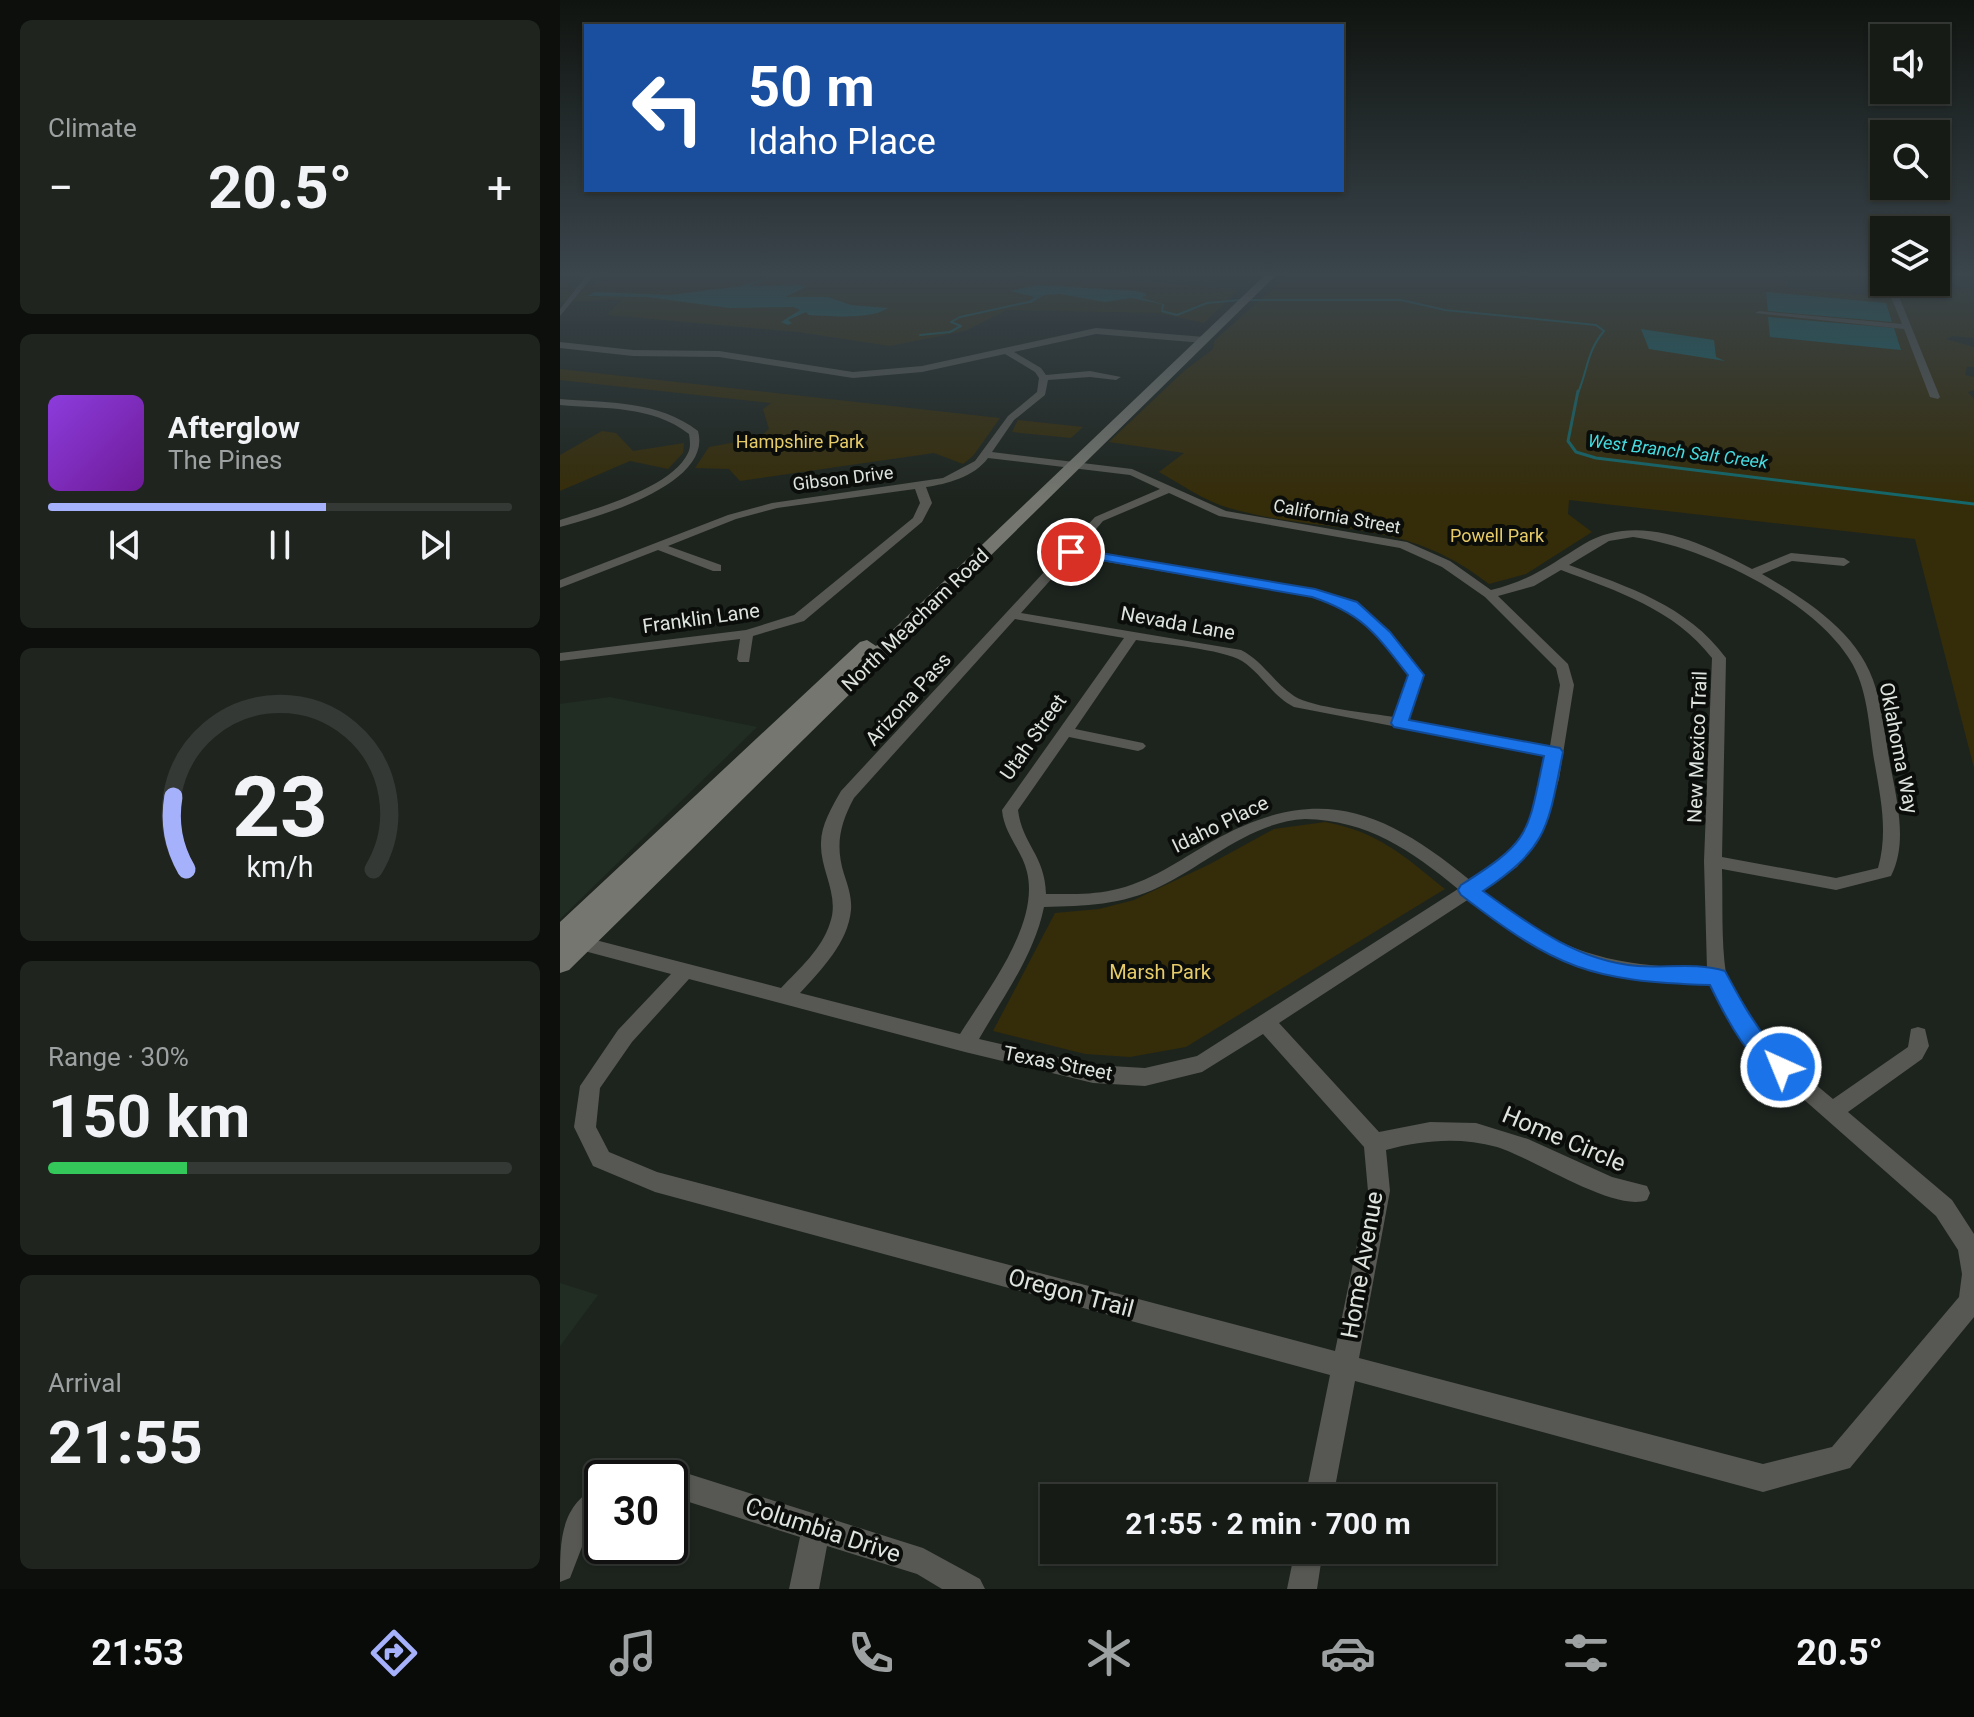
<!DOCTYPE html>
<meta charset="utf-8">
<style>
body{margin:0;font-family:Roboto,sans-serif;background:#1f241f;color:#f1f3f6;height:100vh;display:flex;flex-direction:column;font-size:30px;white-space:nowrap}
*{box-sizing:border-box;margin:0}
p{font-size:26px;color:#9ea1a1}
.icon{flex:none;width:44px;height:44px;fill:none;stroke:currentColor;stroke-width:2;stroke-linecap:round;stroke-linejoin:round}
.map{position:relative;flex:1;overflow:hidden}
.side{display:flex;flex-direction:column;gap:20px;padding:20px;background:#0c0f0c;width:560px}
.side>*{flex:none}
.hud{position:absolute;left:24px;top:24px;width:760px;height:168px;border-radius:0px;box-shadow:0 2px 6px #0004,0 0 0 2px #353935;background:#1a4fa0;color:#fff;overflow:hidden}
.fabs{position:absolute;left:1310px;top:24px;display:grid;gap:16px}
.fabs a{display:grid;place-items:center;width:80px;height:80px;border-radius:0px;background:#161b16;box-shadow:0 2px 6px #0004,0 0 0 2px #353935;font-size:40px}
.speed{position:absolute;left:24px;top:1460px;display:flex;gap:16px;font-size:40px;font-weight:700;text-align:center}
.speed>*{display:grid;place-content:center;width:104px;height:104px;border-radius:50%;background:#161b16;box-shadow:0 2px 6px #0004,0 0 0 2px #353935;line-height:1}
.speed .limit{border:4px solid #111;border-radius:12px;background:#fff;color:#111}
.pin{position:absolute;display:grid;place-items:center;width:68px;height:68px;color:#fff;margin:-34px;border:4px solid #fff;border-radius:50%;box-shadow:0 2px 8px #0007}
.me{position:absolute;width:88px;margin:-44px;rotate:316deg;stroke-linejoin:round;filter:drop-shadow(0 0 6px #0008)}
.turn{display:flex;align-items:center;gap:28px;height:168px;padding:0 32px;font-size:36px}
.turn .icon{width:104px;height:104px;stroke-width:2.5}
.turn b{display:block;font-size:56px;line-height:68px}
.big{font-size:60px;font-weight:700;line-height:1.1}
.side .tile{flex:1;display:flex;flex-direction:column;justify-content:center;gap:12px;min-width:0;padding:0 28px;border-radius:12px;background:#1f241f}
.side .dial{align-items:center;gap:0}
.dial svg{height:208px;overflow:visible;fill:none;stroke:#353935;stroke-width:7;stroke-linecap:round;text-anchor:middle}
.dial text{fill:#f1f3f6;stroke:none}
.song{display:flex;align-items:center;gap:24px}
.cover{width:96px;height:96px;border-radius:12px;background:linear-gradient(135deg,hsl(270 70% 55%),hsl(280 70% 35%))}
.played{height:8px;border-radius:4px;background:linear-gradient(90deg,#a6b1fc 60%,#353935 60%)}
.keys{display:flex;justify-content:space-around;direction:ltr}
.heat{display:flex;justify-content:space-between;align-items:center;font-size:44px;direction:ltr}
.charge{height:12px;border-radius:6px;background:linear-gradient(90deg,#34c759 30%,#353935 0)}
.trip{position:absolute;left:480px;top:1484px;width:456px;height:80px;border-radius:0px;background:#161b16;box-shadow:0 2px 6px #0004,0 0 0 2px #353935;font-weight:700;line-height:80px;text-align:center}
.dock{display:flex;height:128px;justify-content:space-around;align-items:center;background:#090b09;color:#9ea1a1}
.dock .icon{width:56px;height:56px}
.dock .on{color:#a6b1fc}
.dock b{font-size:36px;color:#f1f3f6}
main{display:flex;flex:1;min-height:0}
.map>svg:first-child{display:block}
.built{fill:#212d22}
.green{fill:#352c09;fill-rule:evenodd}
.water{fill:#14676a}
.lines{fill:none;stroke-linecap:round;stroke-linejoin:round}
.stream-far1{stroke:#14676a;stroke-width:2}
.stream{stroke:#14676a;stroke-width:3}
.street{fill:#575853;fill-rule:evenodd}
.secondary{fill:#74766f;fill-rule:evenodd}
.route{fill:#1a73e8;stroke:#114b97;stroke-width:2}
.labels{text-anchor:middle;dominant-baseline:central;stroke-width:8;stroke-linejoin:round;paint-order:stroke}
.far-park-label{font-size:18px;fill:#e6cb68;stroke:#0a0d0a}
.far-water-label{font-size:18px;font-style:italic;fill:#45dbe1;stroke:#0a0d0a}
.far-street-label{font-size:18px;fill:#dee3de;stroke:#0a0d0a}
.street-label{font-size:20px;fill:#dee3de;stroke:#0a0d0a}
.park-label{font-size:20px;fill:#e6cb68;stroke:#0a0d0a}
.near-street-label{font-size:24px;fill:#dee3de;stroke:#0a0d0a}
</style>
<main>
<section class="side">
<div class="tile"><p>Climate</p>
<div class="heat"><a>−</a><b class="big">20.5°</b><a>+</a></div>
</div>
<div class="tile">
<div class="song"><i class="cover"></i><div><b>Afterglow</b><p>The Pines</p></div></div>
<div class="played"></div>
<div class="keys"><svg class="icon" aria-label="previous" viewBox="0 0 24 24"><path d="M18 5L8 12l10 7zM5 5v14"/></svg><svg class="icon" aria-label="pause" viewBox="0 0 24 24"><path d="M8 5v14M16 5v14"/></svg><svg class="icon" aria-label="next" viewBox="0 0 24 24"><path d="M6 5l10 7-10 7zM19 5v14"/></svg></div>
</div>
<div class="tile dial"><svg viewBox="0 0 100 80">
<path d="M14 69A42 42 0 1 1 86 69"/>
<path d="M14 69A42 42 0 0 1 9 41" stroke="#a6b1fc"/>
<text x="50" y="56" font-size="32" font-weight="700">23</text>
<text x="50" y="72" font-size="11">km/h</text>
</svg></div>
<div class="tile"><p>Range · 30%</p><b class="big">150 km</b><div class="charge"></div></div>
<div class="tile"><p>Arrival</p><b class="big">21:55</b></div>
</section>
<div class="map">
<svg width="1414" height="1589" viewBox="0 0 1414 1589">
<rect width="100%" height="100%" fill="#1d241e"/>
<!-- built -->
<g class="built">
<path d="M 50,697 L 197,727 L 0,919 L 0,704 Z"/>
<path d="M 0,1283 L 38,1295 L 0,1346 Z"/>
</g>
<!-- green -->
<g class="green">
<path d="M 47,276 L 538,276 L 678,290 L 644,323 L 599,313 L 447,310 L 405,331 L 330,346 L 238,332 L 47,315 L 62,300 L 0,302 L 0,279 L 10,279 L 9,287 L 32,286 Z"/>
<path d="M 727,276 L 1226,276 L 1228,288 L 1314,296 L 1311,282 L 1355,284 L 1361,297 L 1392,300 L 1387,287 L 1414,289 L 1414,338 L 1393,336 L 1386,339 L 1414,347 L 1414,367 L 1407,367 L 1405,375 L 1414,377 L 1414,390 L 1408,392 L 1414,399 L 1414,768 L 1355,539 L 1009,500 L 1008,514 L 1032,532 L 966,574 L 929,584 C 841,515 766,536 669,508 C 644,501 621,484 599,472 L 624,453 L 549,442 L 624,371 L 653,349 L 655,340 ZM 1209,317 L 1341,349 L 1211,337 Z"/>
<path d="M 0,369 L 440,418 L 413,456 L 403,464 L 374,453 L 180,481 L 169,469 L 135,468 L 149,447 L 198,438 L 209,429 L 203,409 L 211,403 L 0,380 Z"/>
<path d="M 458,420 L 523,427 L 511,438 L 452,432 Z"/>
<path d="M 42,431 L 56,433 L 73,451 L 124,443 L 123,453 L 108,469 L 70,461 L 0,491 L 0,455 Z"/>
<path d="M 765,822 C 819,832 844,856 885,889 L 626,1047 L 570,1057 L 525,1054 L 433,1031 L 495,913 L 539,909 L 574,900 L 650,864 L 714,829 Z"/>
</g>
<!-- water -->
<g class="water">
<path d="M 212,276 L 189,286 L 241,285 L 246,287 L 225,297 L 268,297 L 291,305 L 328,308 C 310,320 271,316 249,315 L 246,312 L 228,320 L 232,323 L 228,325 L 221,322 L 240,310 L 234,307 L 169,308 L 87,297 L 27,296 L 35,292 L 110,295 L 182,286 Z"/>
<path d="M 479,285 L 576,291 L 587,294 L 582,298 L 606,305 L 571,298 L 545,302 L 500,294 L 484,295 L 471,303 L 468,302 L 475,297 L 449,291 Z"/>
<path d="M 1206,292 L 1326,303 L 1332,322 L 1208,311 Z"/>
<path d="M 1208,317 L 1334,328 L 1341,350 L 1210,337 Z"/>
<path d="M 1081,329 L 1154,340 L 1156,357 L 1165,361 L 1089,349 Z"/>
</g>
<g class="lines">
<!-- stream-far1 -->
<g class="stream-far1">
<path d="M 689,300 L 841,300 L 885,310 L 1036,325 L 1044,331 C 1027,351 1028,369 1018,393"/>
<path d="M 603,305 L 602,311 L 617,315 L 647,303 L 680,300"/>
<path d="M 360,335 L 390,332 L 401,326 L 391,322 L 400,317 L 473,301"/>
</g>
<!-- stream -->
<path class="stream" d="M 1018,391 L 1008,441 L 1016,452 L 1036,458 L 1414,504"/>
<!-- street -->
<g class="street">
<path d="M 26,276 L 33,276 L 0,316 L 0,309 Z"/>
<path d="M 1325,282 L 1333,282 L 1380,397 L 1378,399 L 1370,397 L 1344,329 L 1195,313 L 1199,311 L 1342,324 Z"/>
<path d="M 536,328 L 644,337 L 648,340 L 644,343 L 536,334 L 454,352 L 481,368 L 486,375 L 530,371 L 561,377 L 556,380 L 530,377 L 488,380 L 485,395 L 454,420 L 432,452 L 572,469 L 666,511 L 847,542 L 890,561 L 931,590 C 970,581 991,564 1024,544 C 1078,512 1142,543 1192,569 L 1231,553 L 1284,558 L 1290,562 L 1284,566 L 1232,561 L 1202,574 C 1248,601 1301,634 1316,689 C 1324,716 1326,746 1332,774 C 1338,806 1347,845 1331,876 L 1276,890 L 1162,869 C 1163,903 1161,940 1166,974 C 1173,1018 1240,1071 1273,1099 L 1348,1047 L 1351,1029 L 1358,1027 L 1365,1029 L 1369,1046 L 1362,1059 L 1288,1112 L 1392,1200 L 1414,1234 L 1414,1317 L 1290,1468 L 1203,1492 L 795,1381 L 773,1498 L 745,1498 L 770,1375 L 95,1192 L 33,1166 L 14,1127 L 20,1086 L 58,1030 L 111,974 L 13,948 L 11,943 L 13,938 L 20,936 L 221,988 C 239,969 262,949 270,923 C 280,895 260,871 261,843 C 261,825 272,807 281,791 L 535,517 L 600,489 L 570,475 L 428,458 C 414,477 387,484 366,487 L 372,503 L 362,522 L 244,621 L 193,636 L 189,662 L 179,662 L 177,659 L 180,639 L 0,661 L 0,653 L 186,630 L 234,615 L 353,518 L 360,503 L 355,489 L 217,508 L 176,519 L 108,546 L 161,565 L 161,571 L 153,571 L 98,550 L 0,588 L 0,580 L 168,515 L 212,503 L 383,478 L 415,461 L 448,416 L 477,392 L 479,378 L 475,372 L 445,354 L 362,372 L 293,378 L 159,357 L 73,356 L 0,348 L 0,342 L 73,350 L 159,351 L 293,372 L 362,366 ZM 609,493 L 659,516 L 840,548 L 882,567 L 925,597 L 996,668 L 1000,685 L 990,746 L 848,720 L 863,675 C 836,633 804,602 755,589 L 518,550 L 543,521 ZM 1073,537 C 1143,546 1258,601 1293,665 C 1309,695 1309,732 1315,765 C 1321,800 1328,833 1318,868 L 1276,878 L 1162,857 L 1166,658 C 1127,605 1068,587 1009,565 L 1049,541 ZM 512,556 L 753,597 C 796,609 826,638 849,675 L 834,717 C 810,713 753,708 734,696 C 714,683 703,661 681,650 L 461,613 ZM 1001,570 C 1057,591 1114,609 1152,658 L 1144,861 L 1147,969 C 1048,965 1000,955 922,890 L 957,867 L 971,849 L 985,825 L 999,779 L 1014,685 L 1008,664 L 938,596 L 974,586 ZM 455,619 L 564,638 L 442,810 C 444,834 462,850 467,872 C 480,925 426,992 400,1034 L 240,993 C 261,970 288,943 291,910 C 292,898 288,886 284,874 C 275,845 280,824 294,798 ZM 576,640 C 601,644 662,649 682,661 C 702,674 712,696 734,707 L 988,756 C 981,790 973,836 943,860 C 933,868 921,874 911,881 C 822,808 757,782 651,842 C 620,860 588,883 553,890 C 531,895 508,894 486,894 C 485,855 462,844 458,810 L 509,737 L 578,751 L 583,749 L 586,746 L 583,743 L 515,729 ZM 745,819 C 807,820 851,850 898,889 L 637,1056 L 585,1068 L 533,1065 L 419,1039 C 443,997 474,956 484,907 C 525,906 562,905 599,887 C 647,864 690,822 745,819 ZM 909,899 C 990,969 1046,979 1151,984 L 1169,1021 L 1198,1059 L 1376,1216 L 1398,1250 L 1402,1274 L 1399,1297 L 1272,1447 L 1203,1464 L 799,1358 L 830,1191 L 826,1150 C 863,1140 900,1137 937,1147 C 973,1158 1055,1213 1087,1200 L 1090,1193 L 1087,1186 L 1052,1177 L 968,1139 L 916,1123 L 870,1122 L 819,1132 L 719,1023 ZM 129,979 L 405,1052 L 533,1083 L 585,1086 L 642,1072 L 703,1034 L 804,1147 L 808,1191 L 775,1351 L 97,1172 L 49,1152 L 36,1127 L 40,1088 L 72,1042 Z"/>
<path d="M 0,399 C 48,403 98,400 138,431 C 153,484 38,517 0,527 L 0,520 C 34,509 112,488 128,453 C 131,447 130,441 129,434 C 92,405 44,409 0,405 Z"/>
<path d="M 110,1468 L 363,1548 L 420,1579 L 425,1589 L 382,1589 L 357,1574 L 267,1546 L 259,1589 L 229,1589 L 240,1537 L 110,1496 L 110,1478 L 98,1478 L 100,1472 Z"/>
<path d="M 42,1484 L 42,1516 L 30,1526 L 10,1578 L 0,1582 C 0,1539 0,1504 42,1484 Z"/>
<path d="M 735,1550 L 763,1550 L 757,1589 L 727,1589 Z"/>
</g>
<!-- secondary -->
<path class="secondary" d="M 704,276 L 715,276 L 9,970 L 0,973 L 0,922 L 300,642 L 307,640 L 316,646 Z"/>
</g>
<!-- sky -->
<linearGradient id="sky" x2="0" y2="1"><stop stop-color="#101410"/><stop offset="0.55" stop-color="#3a454c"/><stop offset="1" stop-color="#3a454c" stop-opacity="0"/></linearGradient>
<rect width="1414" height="499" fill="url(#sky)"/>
<!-- route -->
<path class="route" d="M 511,548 L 755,589 L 797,602 L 830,632 L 864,675 L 849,720 L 1000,748 L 1003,752 C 988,826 989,847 923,891 C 970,925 1017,961 1078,966 C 1105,968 1138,962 1165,971 C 1178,995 1189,1016 1206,1038 C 1215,1048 1227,1055 1233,1067 L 1229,1074 C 1198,1084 1161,1008 1150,985 C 1030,981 997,969 901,895 L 898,890 L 901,885 C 972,840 967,835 984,756 L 834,727 L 831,723 L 848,675 C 816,634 803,614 752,597 L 506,554 L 506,549 Z"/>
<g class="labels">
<!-- far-park labels -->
<g class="far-park-label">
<text x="240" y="441">Hampshire Park</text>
<text x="937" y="535">Powell Park</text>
</g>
<!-- far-water labels -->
<g class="far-water-label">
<text transform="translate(1118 451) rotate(7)">West Branch Salt Creek</text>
</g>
<!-- far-street labels -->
<g class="far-street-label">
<text transform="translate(283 478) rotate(-7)">Gibson Drive</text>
<text transform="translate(777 516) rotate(10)">California Street</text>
</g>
<!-- street labels -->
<g class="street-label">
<text transform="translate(141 618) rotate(-8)">Franklin Lane</text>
<text transform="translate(355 620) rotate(-44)">North Meacham Road</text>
<text transform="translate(618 623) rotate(10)">Nevada Lane</text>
<text transform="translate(348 699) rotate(-48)">Arizona Pass</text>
<text transform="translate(473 737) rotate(-55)">Utah Street</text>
<text transform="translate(1137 747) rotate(-88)">New Mexico Trail</text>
<text transform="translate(1339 748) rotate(79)">Oklahoma Way</text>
<text transform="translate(660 824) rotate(-26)">Idaho Place</text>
<text transform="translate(498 1063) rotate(11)">Texas Street</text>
</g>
<!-- park labels -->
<g class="park-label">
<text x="600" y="972">Marsh Park</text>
</g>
<!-- near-street labels -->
<g class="near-street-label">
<text transform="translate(1004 1139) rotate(23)">Home Circle</text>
<text transform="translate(802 1265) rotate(-80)">Home Avenue</text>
<text transform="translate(511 1293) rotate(15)">Oregon Trail</text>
<text transform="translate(263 1530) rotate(18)">Columbia Drive</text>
</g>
</g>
</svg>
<div class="fabs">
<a><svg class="icon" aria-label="sound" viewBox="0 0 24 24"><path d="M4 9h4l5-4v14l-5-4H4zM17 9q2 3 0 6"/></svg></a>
<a><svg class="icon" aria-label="search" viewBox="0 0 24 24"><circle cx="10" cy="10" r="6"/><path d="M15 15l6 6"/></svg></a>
<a><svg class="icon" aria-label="layers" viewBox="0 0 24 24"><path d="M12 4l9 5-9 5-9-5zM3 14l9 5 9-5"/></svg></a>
</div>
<div class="speed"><div class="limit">30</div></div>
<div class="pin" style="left:511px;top:552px;background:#d93025"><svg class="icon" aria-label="arrive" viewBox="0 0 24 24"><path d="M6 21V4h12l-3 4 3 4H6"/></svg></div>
<svg class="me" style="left:1221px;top:1067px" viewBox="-20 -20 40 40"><circle r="17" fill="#1a73e8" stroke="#fff" stroke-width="3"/><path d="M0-11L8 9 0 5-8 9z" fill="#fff"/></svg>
<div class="trip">21:55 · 2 min · 700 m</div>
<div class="hud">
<div class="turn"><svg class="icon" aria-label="left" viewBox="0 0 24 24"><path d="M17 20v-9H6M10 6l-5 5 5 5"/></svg><div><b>50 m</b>Idaho Place</div></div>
</div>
</div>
</main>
<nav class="dock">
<b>21:53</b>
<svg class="icon on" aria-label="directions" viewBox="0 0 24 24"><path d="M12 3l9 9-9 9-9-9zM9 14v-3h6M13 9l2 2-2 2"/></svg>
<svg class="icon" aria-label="music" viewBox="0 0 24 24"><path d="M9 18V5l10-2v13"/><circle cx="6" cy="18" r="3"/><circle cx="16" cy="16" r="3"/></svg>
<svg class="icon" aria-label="phone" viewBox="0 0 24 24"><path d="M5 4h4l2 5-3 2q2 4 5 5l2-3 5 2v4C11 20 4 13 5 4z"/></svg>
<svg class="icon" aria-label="climate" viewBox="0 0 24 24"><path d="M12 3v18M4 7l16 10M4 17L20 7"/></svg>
<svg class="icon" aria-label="car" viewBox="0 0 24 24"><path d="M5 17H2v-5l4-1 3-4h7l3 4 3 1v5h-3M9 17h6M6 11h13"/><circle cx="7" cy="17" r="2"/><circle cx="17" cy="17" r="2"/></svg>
<svg class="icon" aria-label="filters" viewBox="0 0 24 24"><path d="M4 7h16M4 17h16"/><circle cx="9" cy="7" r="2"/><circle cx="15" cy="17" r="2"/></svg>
<b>20.5°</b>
</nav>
